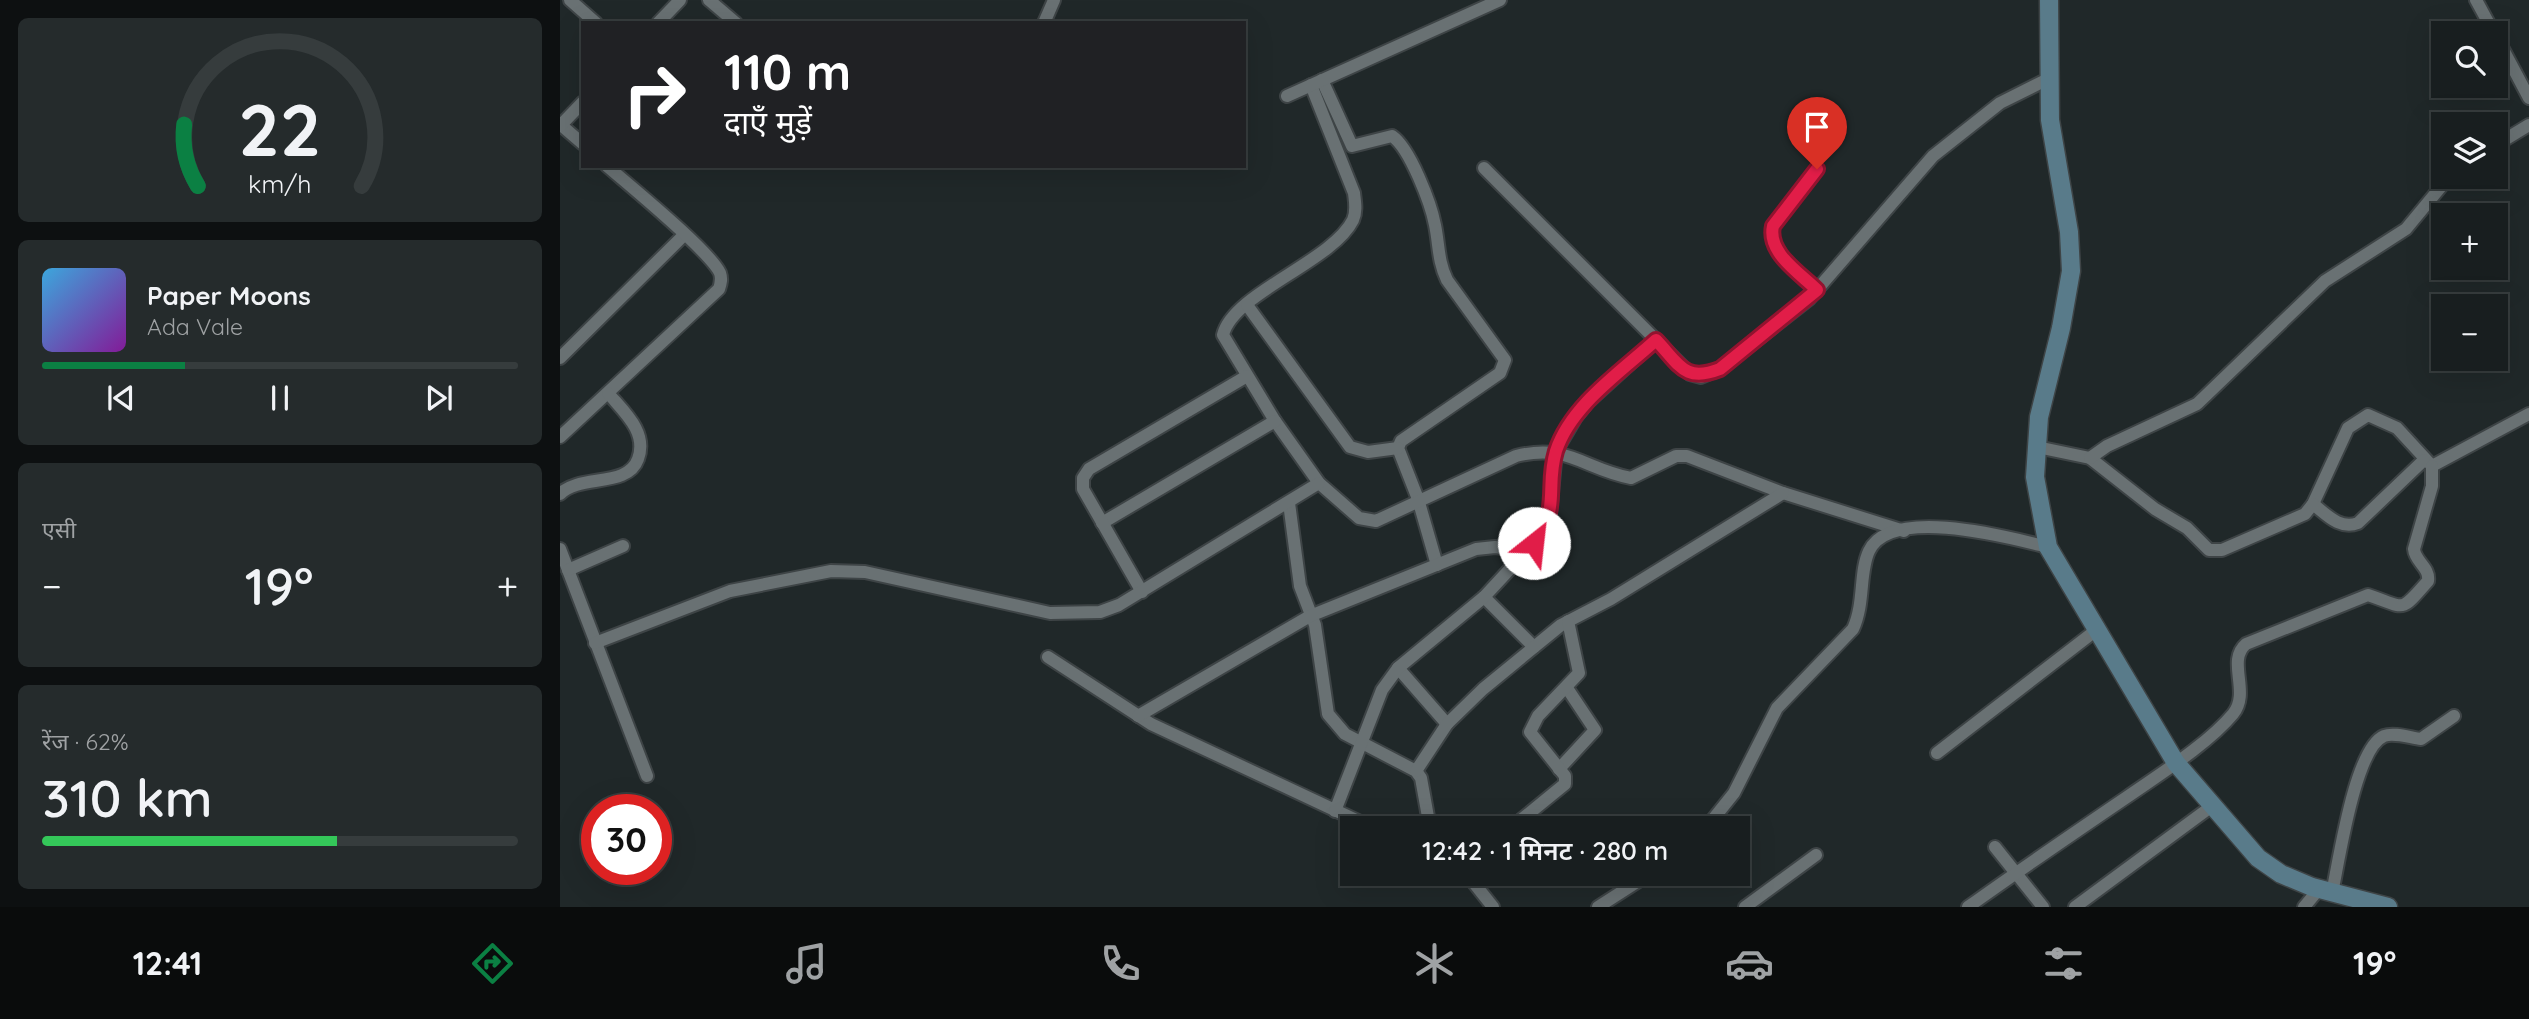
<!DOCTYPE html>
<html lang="hi">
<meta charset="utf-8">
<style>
body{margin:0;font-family:Quicksand,"Noto Sans Devanagari",sans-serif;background:#252b2c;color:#f1f3f6;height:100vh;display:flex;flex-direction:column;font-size:26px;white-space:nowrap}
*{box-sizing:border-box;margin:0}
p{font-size:23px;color:#9fa2a4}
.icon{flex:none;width:38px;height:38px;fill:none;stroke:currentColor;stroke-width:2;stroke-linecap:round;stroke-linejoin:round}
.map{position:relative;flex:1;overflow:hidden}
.drawer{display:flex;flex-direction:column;gap:18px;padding:18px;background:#0d1011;width:560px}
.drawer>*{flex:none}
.banner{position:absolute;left:21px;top:21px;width:665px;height:147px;border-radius:0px;box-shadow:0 7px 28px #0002,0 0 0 2px #363c3d;background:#202124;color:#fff;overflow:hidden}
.tools{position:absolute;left:1871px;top:21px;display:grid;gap:14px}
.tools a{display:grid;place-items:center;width:77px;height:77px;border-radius:0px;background:#181e1f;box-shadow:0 7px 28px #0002,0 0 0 2px #363c3d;font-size:35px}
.speed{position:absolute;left:21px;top:794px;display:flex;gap:14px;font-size:35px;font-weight:700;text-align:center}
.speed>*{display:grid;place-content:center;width:91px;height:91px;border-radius:50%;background:#181e1f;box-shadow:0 7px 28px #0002,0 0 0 2px #363c3d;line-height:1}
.speed .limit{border:10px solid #d22;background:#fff;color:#111}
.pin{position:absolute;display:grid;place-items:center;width:60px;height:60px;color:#fff;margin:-72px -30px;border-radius:50% 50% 50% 0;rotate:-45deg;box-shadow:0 0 7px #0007}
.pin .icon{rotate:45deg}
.me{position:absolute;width:77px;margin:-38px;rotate:29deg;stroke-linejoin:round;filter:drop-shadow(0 0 5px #0008)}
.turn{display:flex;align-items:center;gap:24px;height:147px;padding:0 28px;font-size:32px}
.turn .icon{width:91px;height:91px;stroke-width:2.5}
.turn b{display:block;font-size:49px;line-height:60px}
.big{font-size:52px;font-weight:600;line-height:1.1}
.drawer .card{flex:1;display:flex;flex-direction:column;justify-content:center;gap:10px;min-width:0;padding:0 24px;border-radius:10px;background:#252b2c}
.drawer .dial{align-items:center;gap:0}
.dial svg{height:182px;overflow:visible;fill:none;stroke:#363c3d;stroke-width:7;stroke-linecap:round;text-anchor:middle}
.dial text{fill:#f1f3f6;stroke:none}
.song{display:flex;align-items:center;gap:21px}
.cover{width:84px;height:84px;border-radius:10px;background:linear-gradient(135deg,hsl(200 70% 55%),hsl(290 70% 35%))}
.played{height:7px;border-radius:4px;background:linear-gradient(90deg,#0b8043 30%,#363c3d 30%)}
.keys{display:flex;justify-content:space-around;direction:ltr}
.heat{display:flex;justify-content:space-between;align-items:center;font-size:38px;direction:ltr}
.charge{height:10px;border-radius:5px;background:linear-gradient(90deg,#34c759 62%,#363c3d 0)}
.trip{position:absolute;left:780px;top:816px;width:410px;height:70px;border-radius:0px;background:#181e1f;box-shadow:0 7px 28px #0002,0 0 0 2px #363c3d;font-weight:600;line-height:70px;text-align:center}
.tabs{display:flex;height:112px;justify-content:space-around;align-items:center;background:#0a0c0c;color:#9fa2a4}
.tabs .icon{width:49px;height:49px}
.tabs .on{color:#0b8043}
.tabs b{font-size:32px;color:#f1f3f6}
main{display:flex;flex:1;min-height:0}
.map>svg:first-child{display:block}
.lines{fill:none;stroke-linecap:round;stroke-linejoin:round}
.street-casing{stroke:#3e4446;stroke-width:16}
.secondary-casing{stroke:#3e4446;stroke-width:21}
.street{stroke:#697173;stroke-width:12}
.secondary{stroke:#597b8a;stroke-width:18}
.route-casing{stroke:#92132f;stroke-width:18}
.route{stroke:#e11d48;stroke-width:12}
</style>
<main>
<section class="drawer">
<div class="card dial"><svg viewBox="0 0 100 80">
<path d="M14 69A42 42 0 1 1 86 69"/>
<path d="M14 69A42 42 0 0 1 8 42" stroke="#0b8043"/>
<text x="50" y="56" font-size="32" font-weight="700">22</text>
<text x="50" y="72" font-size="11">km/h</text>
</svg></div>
<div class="card">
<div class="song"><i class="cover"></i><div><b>Paper Moons</b><p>Ada Vale</p></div></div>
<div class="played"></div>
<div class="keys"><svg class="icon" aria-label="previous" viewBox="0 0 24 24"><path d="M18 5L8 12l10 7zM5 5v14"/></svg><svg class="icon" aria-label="pause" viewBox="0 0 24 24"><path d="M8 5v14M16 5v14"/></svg><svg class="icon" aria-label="next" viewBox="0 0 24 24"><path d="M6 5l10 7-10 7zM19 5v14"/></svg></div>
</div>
<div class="card"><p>एसी</p>
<div class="heat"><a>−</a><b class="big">19°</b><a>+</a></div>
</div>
<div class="card"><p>रेंज · 62%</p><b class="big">310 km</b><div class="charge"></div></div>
</section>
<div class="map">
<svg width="1969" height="907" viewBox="0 0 1969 907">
<rect width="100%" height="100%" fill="#202829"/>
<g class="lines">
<defs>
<g id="street">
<path d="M 10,0 L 36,23"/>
<path d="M 149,0 L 176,23"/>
<path d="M 1916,0 L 1934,33"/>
<path d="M 98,23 L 120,0"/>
<path d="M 484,23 L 494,0"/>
<path d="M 1936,36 L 1969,98"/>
<path d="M 762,80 L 792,146 L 832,136 C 850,148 871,204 875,225 C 879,244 878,262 887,280 L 945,360 L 940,373 L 841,441 L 838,448 L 858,499 L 877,565"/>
<path d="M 751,85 L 794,193 C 795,202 797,211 793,220 C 772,262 673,293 663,335 L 715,421 L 759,483 L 799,518 L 816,521 L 956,456 C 1008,443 1024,469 1071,478 L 1116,456 L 1127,456 L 1223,493 L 1344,531"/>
<path d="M 727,96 L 940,0"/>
<path d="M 1,125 L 23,144"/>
<path d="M 0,126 L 23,102"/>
<path d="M 1936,145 L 1969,125"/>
<path d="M 924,168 L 1130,374 L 1141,377 L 1160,369 L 1249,299 L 1373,156 L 1440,103 L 1488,79"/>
<path d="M 1257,169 L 1213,226 C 1207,253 1240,272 1257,290"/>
<path d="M 687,305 L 790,447 L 808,452 L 838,448"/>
<path d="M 0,358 L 124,235"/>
<path d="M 0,437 L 159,289 C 161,283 162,279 160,273 C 150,251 70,186 47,166"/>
<path d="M 1477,447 L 1530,458 L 1595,509 L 1627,528 L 1649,550 L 1662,550 L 1745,514 L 1753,504 L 1788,428 L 1808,415 L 1837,428 L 1872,466 L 1969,414"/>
<path d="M 1530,458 L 1547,446 L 1637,404 L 1765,281 L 1846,229 L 1889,177"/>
<path d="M 0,494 C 19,474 68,488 78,459 C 88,432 64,412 48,393"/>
<path d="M 729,503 L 740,586 L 755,625 L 768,714 L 785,734 L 856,771 L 861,778 L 870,828"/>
<path d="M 1753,504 C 1767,515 1780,530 1798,523 L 1864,460"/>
<path d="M 542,523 L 715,421"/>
<path d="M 0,549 L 87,776"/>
<path d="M 8,570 L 63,546"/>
<path d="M 582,592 L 523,489 L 523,478 L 529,469 L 687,376"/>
<path d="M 924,597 L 974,647"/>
<path d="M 35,643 L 170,591 L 271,571 L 305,572 L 490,613 L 540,612 L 559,605 L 759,483"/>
<path d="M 488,657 L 591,724 L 813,828"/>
<path d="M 838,668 L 887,724"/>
<path d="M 578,716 L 750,616 L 916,549 L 935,547 L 966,551"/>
<path d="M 1377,753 L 1535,631"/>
<path d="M 999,769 L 1035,730 L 1007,688"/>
<path d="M 856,771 L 887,724 L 923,689 L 1001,625 L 1051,599 L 1223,493"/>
<path d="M 775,811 L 822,690 L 838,668 L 924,597 L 974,543 L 987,525 L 990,514 L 996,451 L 1016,417 L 1028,402 L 1096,340"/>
<path d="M 951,828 L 1005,784 L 1005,776 L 970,732 L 978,716 L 1019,673 L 1008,621"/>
<path d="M 1146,828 L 1174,793 L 1217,708 L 1293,629 C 1305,603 1299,572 1309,551 C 1331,505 1451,538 1488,547"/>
<path d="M 1435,847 L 1483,907"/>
<path d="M 906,873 L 933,907"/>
<path d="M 1772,893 C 1779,861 1795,748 1824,736 C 1834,732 1851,738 1861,739 L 1894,716"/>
<path d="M 1038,907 L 1091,873"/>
<path d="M 1185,907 L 1256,855"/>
<path d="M 1408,907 C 1461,869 1514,833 1567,797 C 1600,774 1648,744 1673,714 C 1691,692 1666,661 1686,644 L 1808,595 C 1847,608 1839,614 1868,581 C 1870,567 1855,562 1854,549 L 1872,486 L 1872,466"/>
<path d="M 1515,907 L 1652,806"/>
<path d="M 1744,907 L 1759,889"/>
</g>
<path id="secondary" d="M 1489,0 L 1490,120 L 1509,232 L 1511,271 L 1501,328 L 1479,417 L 1475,477 L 1488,547 L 1616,763 L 1698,858 L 1721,874 L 1752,887 L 1828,907"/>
</defs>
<!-- street casing -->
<use href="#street" class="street-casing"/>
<!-- secondary casing -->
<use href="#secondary" class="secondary-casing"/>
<!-- street -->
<use href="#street" class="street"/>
<!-- secondary -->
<use href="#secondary" class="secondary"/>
</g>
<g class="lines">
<defs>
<path id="route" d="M 974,543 C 1001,507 985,488 996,451 C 1011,405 1062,371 1096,340 C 1119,364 1124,383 1160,369 L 1257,290 C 1240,273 1207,253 1213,226 L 1257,169"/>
</defs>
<!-- route casing -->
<use href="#route" class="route-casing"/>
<!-- route -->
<use href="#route" class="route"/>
</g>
</svg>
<div class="tools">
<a><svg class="icon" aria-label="search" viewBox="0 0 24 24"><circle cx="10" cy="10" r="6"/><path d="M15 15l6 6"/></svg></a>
<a><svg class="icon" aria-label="layers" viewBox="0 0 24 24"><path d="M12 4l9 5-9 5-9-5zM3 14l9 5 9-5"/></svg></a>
<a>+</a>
<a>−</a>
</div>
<div class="speed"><div class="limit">30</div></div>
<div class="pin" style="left:1257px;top:169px;background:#d93025"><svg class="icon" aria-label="arrive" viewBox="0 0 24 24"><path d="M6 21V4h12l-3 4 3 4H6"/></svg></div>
<svg class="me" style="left:974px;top:543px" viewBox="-20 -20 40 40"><circle r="19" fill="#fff"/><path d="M0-13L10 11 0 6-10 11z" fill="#e11d48"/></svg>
<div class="trip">12:42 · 1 मिनट · 280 m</div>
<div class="banner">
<div class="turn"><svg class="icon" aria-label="right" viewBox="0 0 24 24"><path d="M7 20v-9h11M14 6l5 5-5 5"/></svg><div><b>110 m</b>दाएँ मुड़ें</div></div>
</div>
</div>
</main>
<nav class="tabs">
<b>12:41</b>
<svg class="icon on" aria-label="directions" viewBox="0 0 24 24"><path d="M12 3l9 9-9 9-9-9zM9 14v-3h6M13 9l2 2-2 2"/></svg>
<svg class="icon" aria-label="music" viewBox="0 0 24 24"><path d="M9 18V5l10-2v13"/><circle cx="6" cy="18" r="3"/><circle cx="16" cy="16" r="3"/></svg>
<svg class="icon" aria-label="phone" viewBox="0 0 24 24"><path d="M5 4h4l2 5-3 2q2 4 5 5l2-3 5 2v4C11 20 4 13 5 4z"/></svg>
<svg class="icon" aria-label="climate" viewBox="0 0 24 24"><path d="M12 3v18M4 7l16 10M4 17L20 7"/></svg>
<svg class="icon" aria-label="car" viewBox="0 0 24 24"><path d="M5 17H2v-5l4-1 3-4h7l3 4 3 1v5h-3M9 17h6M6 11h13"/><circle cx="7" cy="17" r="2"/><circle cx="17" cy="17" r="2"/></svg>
<svg class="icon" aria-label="filters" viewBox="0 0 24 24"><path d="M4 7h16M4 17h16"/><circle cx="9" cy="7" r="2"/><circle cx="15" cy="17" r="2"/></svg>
<b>19°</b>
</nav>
